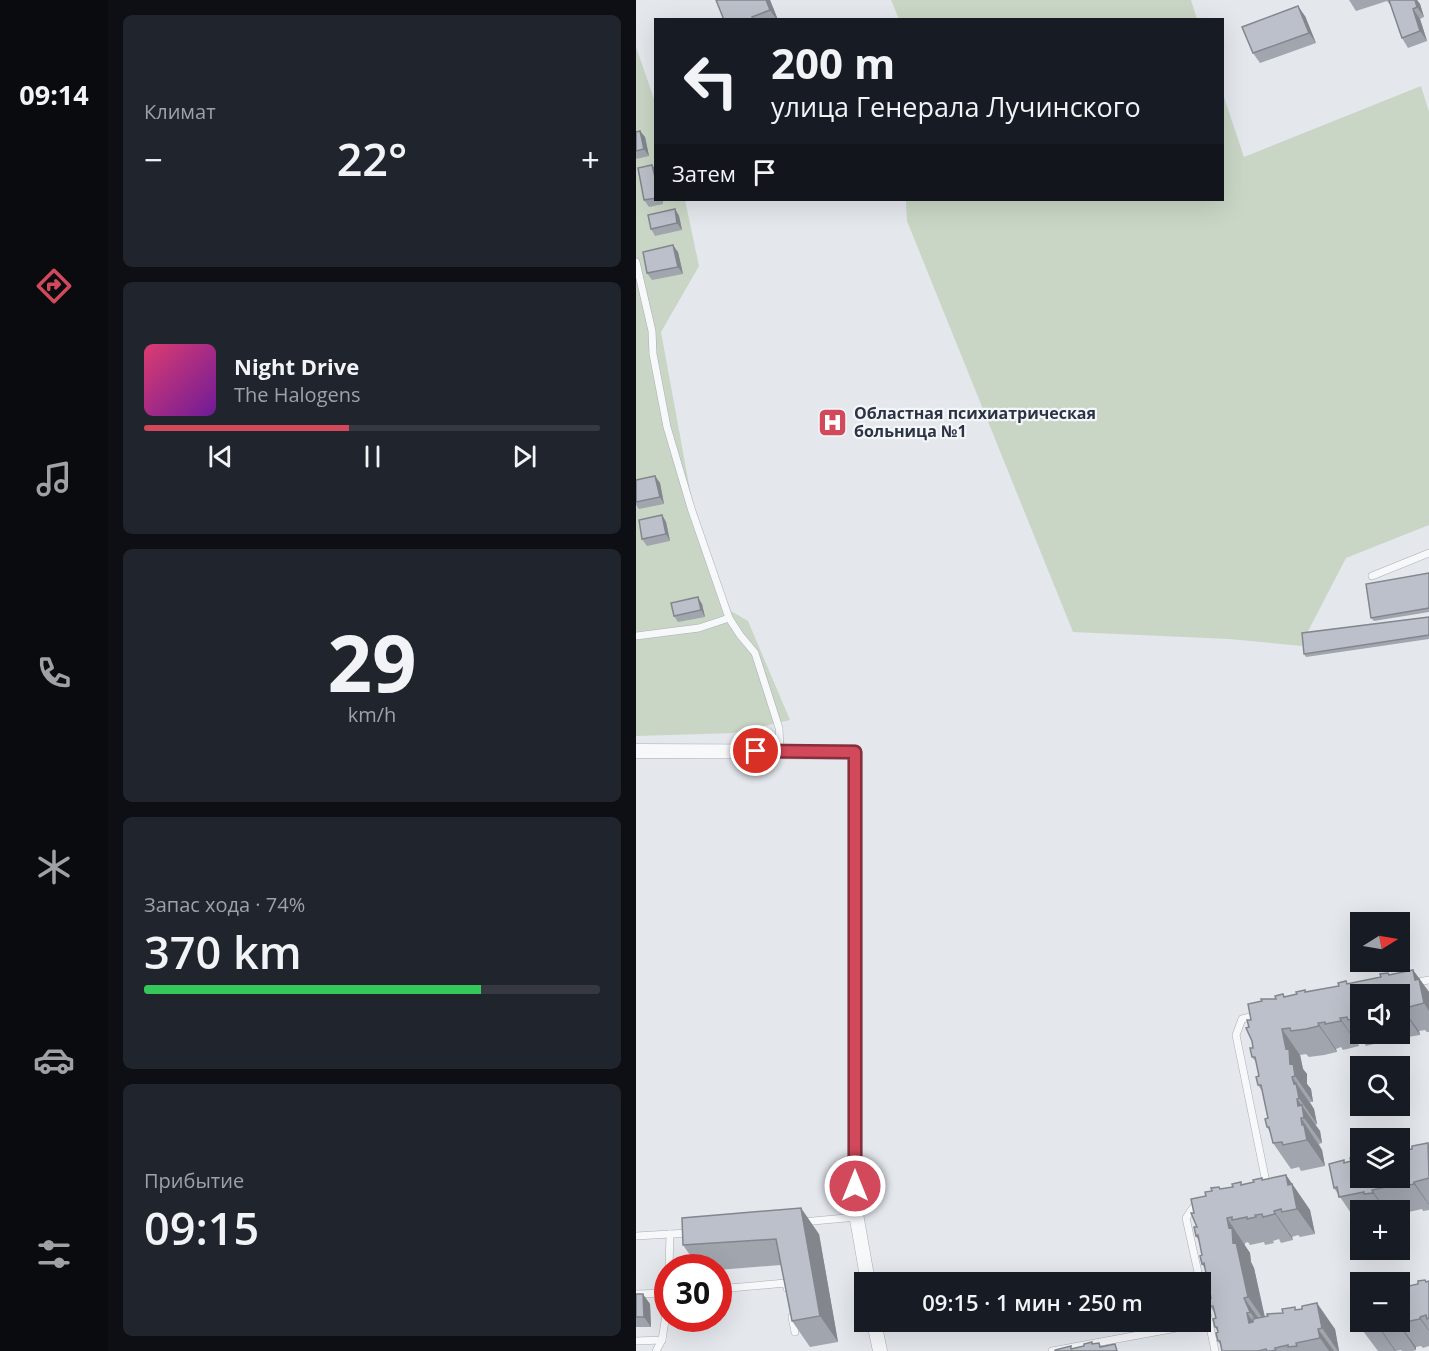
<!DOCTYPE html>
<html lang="ru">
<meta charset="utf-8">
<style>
body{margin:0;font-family:"Open Sans",sans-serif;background:#20242c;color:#f1f3f6;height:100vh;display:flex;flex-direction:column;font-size:22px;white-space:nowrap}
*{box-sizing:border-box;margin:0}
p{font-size:20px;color:#9ea1a6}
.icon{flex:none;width:33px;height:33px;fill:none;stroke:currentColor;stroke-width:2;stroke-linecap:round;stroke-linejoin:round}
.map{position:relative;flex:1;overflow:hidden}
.panel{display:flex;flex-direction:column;gap:15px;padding:15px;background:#0d0f14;width:528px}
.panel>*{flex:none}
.top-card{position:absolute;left:18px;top:18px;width:570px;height:183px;border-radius:0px;box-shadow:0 6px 24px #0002;background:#171b24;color:#f1f3f6;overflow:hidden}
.needle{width:39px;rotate:79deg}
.tools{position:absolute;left:714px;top:912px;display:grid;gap:12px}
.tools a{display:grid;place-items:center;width:60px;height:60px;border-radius:0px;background:#171b24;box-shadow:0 6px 24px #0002;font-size:30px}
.speed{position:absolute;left:18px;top:1254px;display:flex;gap:12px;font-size:30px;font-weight:700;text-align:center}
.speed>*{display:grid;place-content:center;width:78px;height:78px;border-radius:50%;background:#171b24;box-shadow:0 6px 24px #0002;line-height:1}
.speed .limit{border:9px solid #d22;background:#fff;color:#111}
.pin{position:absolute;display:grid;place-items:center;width:51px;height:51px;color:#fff;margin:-26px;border:3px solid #fff;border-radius:50%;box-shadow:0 2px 6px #0007}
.me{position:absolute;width:66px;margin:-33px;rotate:0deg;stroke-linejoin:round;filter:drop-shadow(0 0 4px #0008)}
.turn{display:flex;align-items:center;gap:21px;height:126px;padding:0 18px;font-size:27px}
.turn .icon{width:78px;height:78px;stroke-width:2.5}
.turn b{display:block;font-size:42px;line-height:51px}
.then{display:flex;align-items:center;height:57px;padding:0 18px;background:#0003;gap:12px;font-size:22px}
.big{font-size:45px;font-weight:600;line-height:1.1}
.panel .widget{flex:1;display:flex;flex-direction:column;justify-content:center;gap:9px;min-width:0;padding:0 21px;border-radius:9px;background:#20242c}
.panel .dial{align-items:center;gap:0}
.dial b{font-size:78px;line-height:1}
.song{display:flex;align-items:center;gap:18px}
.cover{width:72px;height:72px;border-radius:9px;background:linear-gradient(135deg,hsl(340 70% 55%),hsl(280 70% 35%))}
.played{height:6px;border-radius:3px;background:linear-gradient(90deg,#d1495b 45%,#363941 45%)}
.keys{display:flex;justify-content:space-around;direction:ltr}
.heat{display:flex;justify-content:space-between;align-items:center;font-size:33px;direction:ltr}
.charge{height:9px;border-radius:4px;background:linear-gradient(90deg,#34c759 74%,#363941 0)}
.trip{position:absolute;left:218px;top:1272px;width:357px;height:60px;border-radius:0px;background:#171b24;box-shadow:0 6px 24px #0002;font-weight:600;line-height:60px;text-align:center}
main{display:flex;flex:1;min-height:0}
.tab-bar{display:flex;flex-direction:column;width:108px;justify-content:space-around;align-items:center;background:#090b0e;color:#9ea1a6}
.tab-bar .icon{width:42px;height:42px}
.tab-bar .on{color:#d1495b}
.tab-bar b{font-size:27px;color:#f1f3f6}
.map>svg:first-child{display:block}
.green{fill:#c9d6c5}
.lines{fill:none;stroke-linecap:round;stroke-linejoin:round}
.service-casing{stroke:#a9aeb7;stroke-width:8}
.minor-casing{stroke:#a9aeb7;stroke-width:15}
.service{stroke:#f7f8fa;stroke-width:7}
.minor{stroke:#f7f8fa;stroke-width:14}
.wall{fill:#a1a5ae;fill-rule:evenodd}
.shaded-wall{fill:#83868d}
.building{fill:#bbc0ca;stroke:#83868d;stroke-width:1.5}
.route-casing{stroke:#882f3b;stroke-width:15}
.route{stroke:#d1495b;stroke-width:10}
.labels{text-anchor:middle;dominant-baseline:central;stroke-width:4.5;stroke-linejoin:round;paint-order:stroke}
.poi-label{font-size:16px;font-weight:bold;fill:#2b3445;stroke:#f4f6f9;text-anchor:start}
</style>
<main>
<nav class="tab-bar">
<b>09:14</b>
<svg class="icon on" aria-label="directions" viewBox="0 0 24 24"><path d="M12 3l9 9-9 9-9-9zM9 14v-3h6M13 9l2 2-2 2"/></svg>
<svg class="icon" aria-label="music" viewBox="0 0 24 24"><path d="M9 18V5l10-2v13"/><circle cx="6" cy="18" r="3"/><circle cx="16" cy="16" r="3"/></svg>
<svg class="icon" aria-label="phone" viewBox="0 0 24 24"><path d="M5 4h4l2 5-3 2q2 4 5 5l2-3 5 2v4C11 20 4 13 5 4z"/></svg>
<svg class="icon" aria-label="climate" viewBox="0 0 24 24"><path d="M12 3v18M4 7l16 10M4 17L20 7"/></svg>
<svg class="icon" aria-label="car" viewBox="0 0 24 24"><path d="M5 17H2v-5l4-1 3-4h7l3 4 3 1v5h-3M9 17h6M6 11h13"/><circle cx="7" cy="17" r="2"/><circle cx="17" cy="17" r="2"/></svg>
<svg class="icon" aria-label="filters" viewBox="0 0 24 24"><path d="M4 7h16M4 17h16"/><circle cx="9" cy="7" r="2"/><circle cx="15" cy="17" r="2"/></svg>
</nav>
<section class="panel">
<div class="widget"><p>Климат</p>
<div class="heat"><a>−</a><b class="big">22°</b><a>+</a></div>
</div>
<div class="widget">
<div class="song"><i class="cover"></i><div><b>Night Drive</b><p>The Halogens</p></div></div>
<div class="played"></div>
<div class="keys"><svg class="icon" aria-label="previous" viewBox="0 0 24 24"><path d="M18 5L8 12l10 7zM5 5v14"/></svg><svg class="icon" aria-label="pause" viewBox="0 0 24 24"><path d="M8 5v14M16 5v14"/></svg><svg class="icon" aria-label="next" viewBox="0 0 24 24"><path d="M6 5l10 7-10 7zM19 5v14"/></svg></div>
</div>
<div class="widget dial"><b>29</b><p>km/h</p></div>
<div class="widget"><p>Запас хода · 74%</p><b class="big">370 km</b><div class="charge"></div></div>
<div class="widget"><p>Прибытие</p><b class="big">09:15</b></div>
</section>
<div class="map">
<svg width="793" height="1351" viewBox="0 0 793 1351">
<rect width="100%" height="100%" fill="#e4e7ec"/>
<!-- green -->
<g class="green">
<path d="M 255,0 L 555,0 L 561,19 L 263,19 Z"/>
<path d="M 0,47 L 19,102 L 20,200 L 49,200 L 63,266 L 25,332 L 58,512 L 95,611 L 112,621 L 154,720 L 99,733 L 0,736 Z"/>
<path d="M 785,86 L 793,112 L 793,525 L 710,558 L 669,637 L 667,646 L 593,639 L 437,632 L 271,221 L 270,200 L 586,200 L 587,94 L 608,157 Z"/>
</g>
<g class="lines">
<defs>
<g id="service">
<path d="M 0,262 L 16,331 L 17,354 L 31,427 L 55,508 L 93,618 L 63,628 L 0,636"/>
<path d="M 736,576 L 793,553"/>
<path d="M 93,618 L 104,635 L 119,653 L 143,728 L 144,751"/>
<path d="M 777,983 L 793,980"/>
<path d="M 622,1015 L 606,1019 L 600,1035 L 631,1187"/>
<path d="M 561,1202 L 550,1218 L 573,1322"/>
<path d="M 166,1222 L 221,1217"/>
<path d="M 34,1234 L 54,1233"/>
<path d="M 0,1236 L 34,1234 L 33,1268"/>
<path d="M 82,1289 L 150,1283 L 151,1288"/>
<path d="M 0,1294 L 32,1293"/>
<path d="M 156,1317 L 159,1332"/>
<path d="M 0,1341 L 26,1340"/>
<path d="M 20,1351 L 26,1340 L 32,1302"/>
<path d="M 416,1351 L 573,1322 L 579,1351"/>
</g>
<g id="minor">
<path d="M 0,751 L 219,752 L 219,1208 L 232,1282"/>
<path d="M 238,1322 L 244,1351"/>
</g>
</defs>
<!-- service casing -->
<use href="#service" class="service-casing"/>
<!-- minor casing -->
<use href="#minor" class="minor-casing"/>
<!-- service -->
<use href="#service" class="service"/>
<!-- minor -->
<use href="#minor" class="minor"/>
</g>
<!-- wall -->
<g class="wall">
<path d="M 134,0 L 142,20 L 88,20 Z"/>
<path d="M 713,0 L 781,0 L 784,4 L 788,17 L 784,19 L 791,41 L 772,48 L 766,38 L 755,6 L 751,1 L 720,11 Z"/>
<path d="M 669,16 L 680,43 L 624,63 L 617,53 Z"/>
<path d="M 4,131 L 9,137 L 13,156 L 0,159 L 0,132 Z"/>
<path d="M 20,170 L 20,200 L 27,200 L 27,204 L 13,207 L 8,200 Z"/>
<path d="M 39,209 L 43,216 L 46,230 L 19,236 L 15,229 Z"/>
<path d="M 42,252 L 47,274 L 16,280 L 11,273 Z"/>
<path d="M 19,476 L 24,483 L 28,504 L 3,509 L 0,505 L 0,480 Z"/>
<path d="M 26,515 L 30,522 L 34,541 L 11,546 L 6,539 Z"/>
<path d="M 793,573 L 793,612 L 738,621 L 735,618 Z"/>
<path d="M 66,604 L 69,617 L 42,622 L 38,616 Z"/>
<path d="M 793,617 L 793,639 L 670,657 L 668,654 Z"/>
<path d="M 777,970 L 793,992 L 793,1032 L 791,1032 L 789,1030 L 783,1031 L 784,1035 L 772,1037 L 770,1034 L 764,1035 L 765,1038 L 749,1041 L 747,1039 L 742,1040 L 742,1043 L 730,1046 L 728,1043 L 722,1044 L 723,1046 L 707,1050 L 705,1047 L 700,1049 L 701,1052 L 688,1055 L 673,1057 L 670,1054 L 664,1055 L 667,1069 L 671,1074 L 671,1084 L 675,1089 L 677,1102 L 674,1102 L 678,1109 L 681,1124 L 679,1125 L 684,1131 L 686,1143 L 683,1144 L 686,1150 L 689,1166 L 665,1171 L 663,1167 L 655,1169 L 637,1143 L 634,1132 L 631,1127 L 632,1118 L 626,1091 L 622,1085 L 623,1076 L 620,1062 L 616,1057 L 617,1048 L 613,1027 L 615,1020 L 640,999 L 647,994 L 649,997 L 703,986 L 710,981 L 712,984 ZM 724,994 L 764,994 L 764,1034 L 724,1034 Z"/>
<path d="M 793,1144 L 793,1210 L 787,1211 L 786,1209 L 764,1214 L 764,1210 L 724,1210 L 724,1222 L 721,1222 L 698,1188 L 709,1163 L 715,1161 L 724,1178 L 769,1147 L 771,1150 Z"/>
<path d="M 650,1175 L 674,1210 L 679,1234 L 664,1237 L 662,1235 L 656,1237 L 657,1240 L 645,1243 L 643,1239 L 637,1241 L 638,1243 L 629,1245 L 628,1242 L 614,1245 L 612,1242 L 609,1243 L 609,1246 L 614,1253 L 615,1262 L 618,1268 L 629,1317 L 661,1310 L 699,1329 L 703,1351 L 586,1351 L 585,1346 L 582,1341 L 582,1332 L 579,1327 L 580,1318 L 578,1312 L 574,1306 L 575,1298 L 569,1269 L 566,1264 L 566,1255 L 563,1241 L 560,1236 L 561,1227 L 558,1213 L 570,1196 L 585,1189 L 618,1182 L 626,1178 L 627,1180 Z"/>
<path d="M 183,1234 L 202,1342 L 174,1347 L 156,1321 L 145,1265 L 82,1270 L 82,1268 L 63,1268 L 47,1245 Z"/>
<path d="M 789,1280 L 791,1282 L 793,1281 L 793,1346 L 787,1348 L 785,1346 L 780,1347 L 780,1350 L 777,1351 L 766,1351 L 765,1350 L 760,1351 L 742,1351 L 727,1331 L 725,1322 L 764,1322 L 764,1288 L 782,1284 Z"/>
<path d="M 0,1294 L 14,1304 L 15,1327 L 0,1327 Z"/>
</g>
<!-- shaded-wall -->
<g class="shaded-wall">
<path d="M 130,0 L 134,0 L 142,20 L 141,20 L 134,10 Z"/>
<path d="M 779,0 L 781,0 L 784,4 L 788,17 L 781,7 Z"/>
<path d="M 662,6 L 669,16 L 680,43 L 673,33 Z"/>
<path d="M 777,9 L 784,19 L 791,41 L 784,31 Z"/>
<path d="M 4,131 L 9,137 L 13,156 L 8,149 Z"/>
<path d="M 16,165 L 20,170 L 20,181 Z"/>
<path d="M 39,209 L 43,216 L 46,230 L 41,223 Z"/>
<path d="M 37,245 L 42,252 L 47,274 L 42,267 Z"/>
<path d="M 19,476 L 24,483 L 28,504 L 24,497 Z"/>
<path d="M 26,515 L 30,522 L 34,541 L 30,534 Z"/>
<path d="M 62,597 L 66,604 L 69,617 L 65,610 Z"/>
<path d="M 777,970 L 793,992 L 793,1011 L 788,1003 L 779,980 Z"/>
<path d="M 765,1006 L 783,1031 L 784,1035 L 766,1009 Z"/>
<path d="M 704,1018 L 722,1044 L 723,1046 L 705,1021 Z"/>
<path d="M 682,1023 L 700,1049 L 701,1052 L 683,1026 Z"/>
<path d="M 646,1029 L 664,1055 L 667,1069 L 671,1074 L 671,1084 L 675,1089 L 677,1102 L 659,1076 L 654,1064 Z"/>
<path d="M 735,1034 L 737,1034 L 742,1040 L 742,1043 Z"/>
<path d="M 656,1077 L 678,1109 L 681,1124 L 663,1098 Z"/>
<path d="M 661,1099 L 684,1131 L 686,1143 L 668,1118 L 662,1106 Z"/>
<path d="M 665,1118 L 686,1150 L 689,1166 L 671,1140 Z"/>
<path d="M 650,1175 L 674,1210 L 679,1234 L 661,1209 L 652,1185 Z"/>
<path d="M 778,1182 L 793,1204 L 793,1205 L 778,1184 Z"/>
<path d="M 736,1190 L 750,1210 L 749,1210 L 737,1193 Z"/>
<path d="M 165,1208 L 183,1234 L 202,1342 L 184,1316 Z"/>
<path d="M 638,1211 L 656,1237 L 657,1240 L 639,1214 Z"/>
<path d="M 591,1218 L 614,1253 L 615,1262 L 618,1268 L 630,1323 L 612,1297 Z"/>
<path d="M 7,1294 L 14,1304 L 15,1327 L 8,1317 Z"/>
<path d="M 608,1298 L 626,1323 L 632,1338 L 614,1312 Z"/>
<path d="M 681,1303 L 699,1329 L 703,1351 L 702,1351 L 686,1328 Z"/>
<path d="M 611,1313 L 629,1339 L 613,1323 Z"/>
<path d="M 784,1317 L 793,1330 L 793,1331 L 784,1319 Z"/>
<path d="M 762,1322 L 780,1347 L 780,1350 L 763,1325 Z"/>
<path d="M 742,1325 L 760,1351 L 759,1351 L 743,1328 Z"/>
<path d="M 682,1329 L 698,1351 L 693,1351 L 684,1338 Z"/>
</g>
<!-- building -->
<g class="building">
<path d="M 80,0 L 130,0 L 134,10 L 116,17 L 117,20 L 88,20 Z"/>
<path d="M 753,0 L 779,0 L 781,7 L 777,9 L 784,31 L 766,38 Z"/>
<path d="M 662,6 L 673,33 L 617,53 L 606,27 Z"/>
<path d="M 4,131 L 8,149 L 0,151 L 0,132 Z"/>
<path d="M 16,165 L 20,181 L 20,198 L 8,200 L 2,168 Z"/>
<path d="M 39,209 L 41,223 L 15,229 L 12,215 Z"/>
<path d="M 37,245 L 42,267 L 11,273 L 7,252 Z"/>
<path d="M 19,476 L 24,497 L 0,502 L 0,480 Z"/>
<path d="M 26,515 L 30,534 L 6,539 L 3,520 Z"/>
<path d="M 793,573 L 793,608 L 735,618 L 730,584 Z"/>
<path d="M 62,597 L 65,610 L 38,616 L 35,603 Z"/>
<path d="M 793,617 L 793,635 L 668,654 L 666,633 Z"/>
<path d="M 777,970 L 779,980 L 783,979 L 788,1003 L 773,1007 L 772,1004 L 765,1006 L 766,1009 L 764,1010 L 764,994 L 724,994 L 724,1018 L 712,1020 L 711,1017 L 704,1018 L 705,1021 L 689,1024 L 689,1022 L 682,1023 L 683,1026 L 670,1029 L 655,1031 L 654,1028 L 646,1029 L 650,1049 L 653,1048 L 654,1064 L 657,1063 L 659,1076 L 656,1077 L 658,1084 L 660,1083 L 663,1098 L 661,1099 L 662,1106 L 666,1105 L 668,1118 L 665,1118 L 666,1125 L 668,1125 L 671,1140 L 647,1145 L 646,1142 L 637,1143 L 633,1127 L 631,1127 L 629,1119 L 632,1118 L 625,1085 L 622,1085 L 620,1077 L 623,1076 L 619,1057 L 616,1057 L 614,1048 L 617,1048 L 616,1041 L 610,1028 L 613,1027 L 611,1020 L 615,1020 L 612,1004 L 626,1001 L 625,999 L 640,999 L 639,996 L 647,994 L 648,997 L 661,994 L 660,992 L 669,990 L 669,992 L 703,986 L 702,983 L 710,981 L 711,984 L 745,977 L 744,974 L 752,973 L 753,975 Z"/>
<path d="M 792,1143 L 793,1178 L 778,1182 L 778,1184 L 769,1186 L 769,1183 L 736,1190 L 737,1193 L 728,1194 L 728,1192 L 703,1197 L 701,1187 L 698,1188 L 693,1164 L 708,1160 L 708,1163 L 715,1161 L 714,1158 L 724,1156 L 724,1178 L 764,1178 L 764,1148 L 769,1147 L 770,1150 L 776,1149 L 776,1146 Z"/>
<path d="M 650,1175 L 652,1185 L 656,1184 L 661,1209 L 646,1212 L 645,1209 L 638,1211 L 639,1214 L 627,1217 L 626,1214 L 619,1215 L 620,1217 L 611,1219 L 611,1217 L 596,1220 L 596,1217 L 591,1218 L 593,1228 L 596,1227 L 597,1243 L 600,1242 L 612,1297 L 608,1298 L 614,1312 L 611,1313 L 613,1323 L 617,1322 L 617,1319 L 632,1316 L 631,1314 L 647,1313 L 646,1309 L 659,1307 L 659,1310 L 666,1309 L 666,1306 L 681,1303 L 686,1328 L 682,1329 L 684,1338 L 660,1343 L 661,1346 L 652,1347 L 652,1345 L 639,1348 L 640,1350 L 635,1351 L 631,1351 L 630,1349 L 622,1351 L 586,1351 L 584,1341 L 582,1341 L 580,1333 L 582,1332 L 581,1327 L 579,1327 L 577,1319 L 580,1318 L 577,1306 L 574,1306 L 573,1298 L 575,1298 L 568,1263 L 566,1264 L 564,1256 L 566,1255 L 562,1235 L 560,1236 L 558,1227 L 561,1227 L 555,1213 L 558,1213 L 555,1199 L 570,1196 L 569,1192 L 576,1191 L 575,1188 L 583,1187 L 584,1189 L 597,1187 L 596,1184 L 605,1182 L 605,1185 L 618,1182 L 617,1180 L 626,1178 L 626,1180 Z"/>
<path d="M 165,1208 L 184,1316 L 156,1321 L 140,1239 L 47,1245 L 46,1218 Z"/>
<path d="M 789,1280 L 790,1282 L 793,1281 L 793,1318 L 791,1319 L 790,1315 L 784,1317 L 784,1319 L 769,1322 L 769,1320 L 764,1321 L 764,1288 L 782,1284 L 782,1281 Z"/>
<path d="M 0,1294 L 7,1294 L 8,1317 L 0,1317 Z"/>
<path d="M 722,1306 L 724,1306 L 724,1317 Z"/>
<path d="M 725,1322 L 762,1322 L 763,1325 L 750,1327 L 749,1324 L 742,1325 L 743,1328 L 727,1331 Z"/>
<path d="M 456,1342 L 456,1344 L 463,1343 L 464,1347 L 479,1344 L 481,1351 L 419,1351 L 419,1350 L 435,1346 L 435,1349 L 448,1346 L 448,1344 Z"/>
</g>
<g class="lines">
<defs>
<path id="route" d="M 120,751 L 219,752 L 219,1186"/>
</defs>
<!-- route casing -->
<use href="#route" class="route-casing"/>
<!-- route -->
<use href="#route" class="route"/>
</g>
<!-- icons -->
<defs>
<symbol id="hospital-square" viewBox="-11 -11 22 22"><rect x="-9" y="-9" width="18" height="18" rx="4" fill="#d1495b" stroke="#f4f6f9"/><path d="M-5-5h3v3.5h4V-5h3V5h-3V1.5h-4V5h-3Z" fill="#fff"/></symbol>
</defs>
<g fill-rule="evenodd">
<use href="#hospital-square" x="180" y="406" width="33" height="33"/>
</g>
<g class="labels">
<!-- poi labels -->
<g class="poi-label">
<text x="218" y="413">Областная психиатрическая<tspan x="218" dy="18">больница №1</tspan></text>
</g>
</g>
</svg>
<div class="tools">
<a><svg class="needle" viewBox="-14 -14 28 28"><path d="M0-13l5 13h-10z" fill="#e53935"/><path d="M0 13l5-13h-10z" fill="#9ea1a6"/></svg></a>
<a><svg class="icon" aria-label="sound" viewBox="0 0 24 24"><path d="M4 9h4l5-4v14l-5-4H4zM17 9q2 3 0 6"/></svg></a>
<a><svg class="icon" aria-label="search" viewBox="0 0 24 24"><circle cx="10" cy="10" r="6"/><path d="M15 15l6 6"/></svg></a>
<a><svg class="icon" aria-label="layers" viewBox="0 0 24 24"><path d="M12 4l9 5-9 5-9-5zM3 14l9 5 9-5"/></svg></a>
<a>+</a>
<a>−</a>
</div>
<div class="speed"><div class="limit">30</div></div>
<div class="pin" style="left:120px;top:751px;background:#d93025"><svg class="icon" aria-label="arrive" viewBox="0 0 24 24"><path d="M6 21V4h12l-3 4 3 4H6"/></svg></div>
<svg class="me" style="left:219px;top:1186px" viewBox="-20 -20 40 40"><circle r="17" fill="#d1495b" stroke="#fff" stroke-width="3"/><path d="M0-11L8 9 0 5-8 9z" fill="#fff"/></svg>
<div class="trip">09:15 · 1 мин · 250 m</div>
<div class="top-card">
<div class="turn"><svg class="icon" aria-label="left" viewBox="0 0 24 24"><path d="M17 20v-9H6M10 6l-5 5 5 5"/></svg><div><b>200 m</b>улица Генерала Лучинского</div></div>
<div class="then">Затем<svg class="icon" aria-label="arrive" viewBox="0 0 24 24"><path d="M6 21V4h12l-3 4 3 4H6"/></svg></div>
</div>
</div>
</main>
